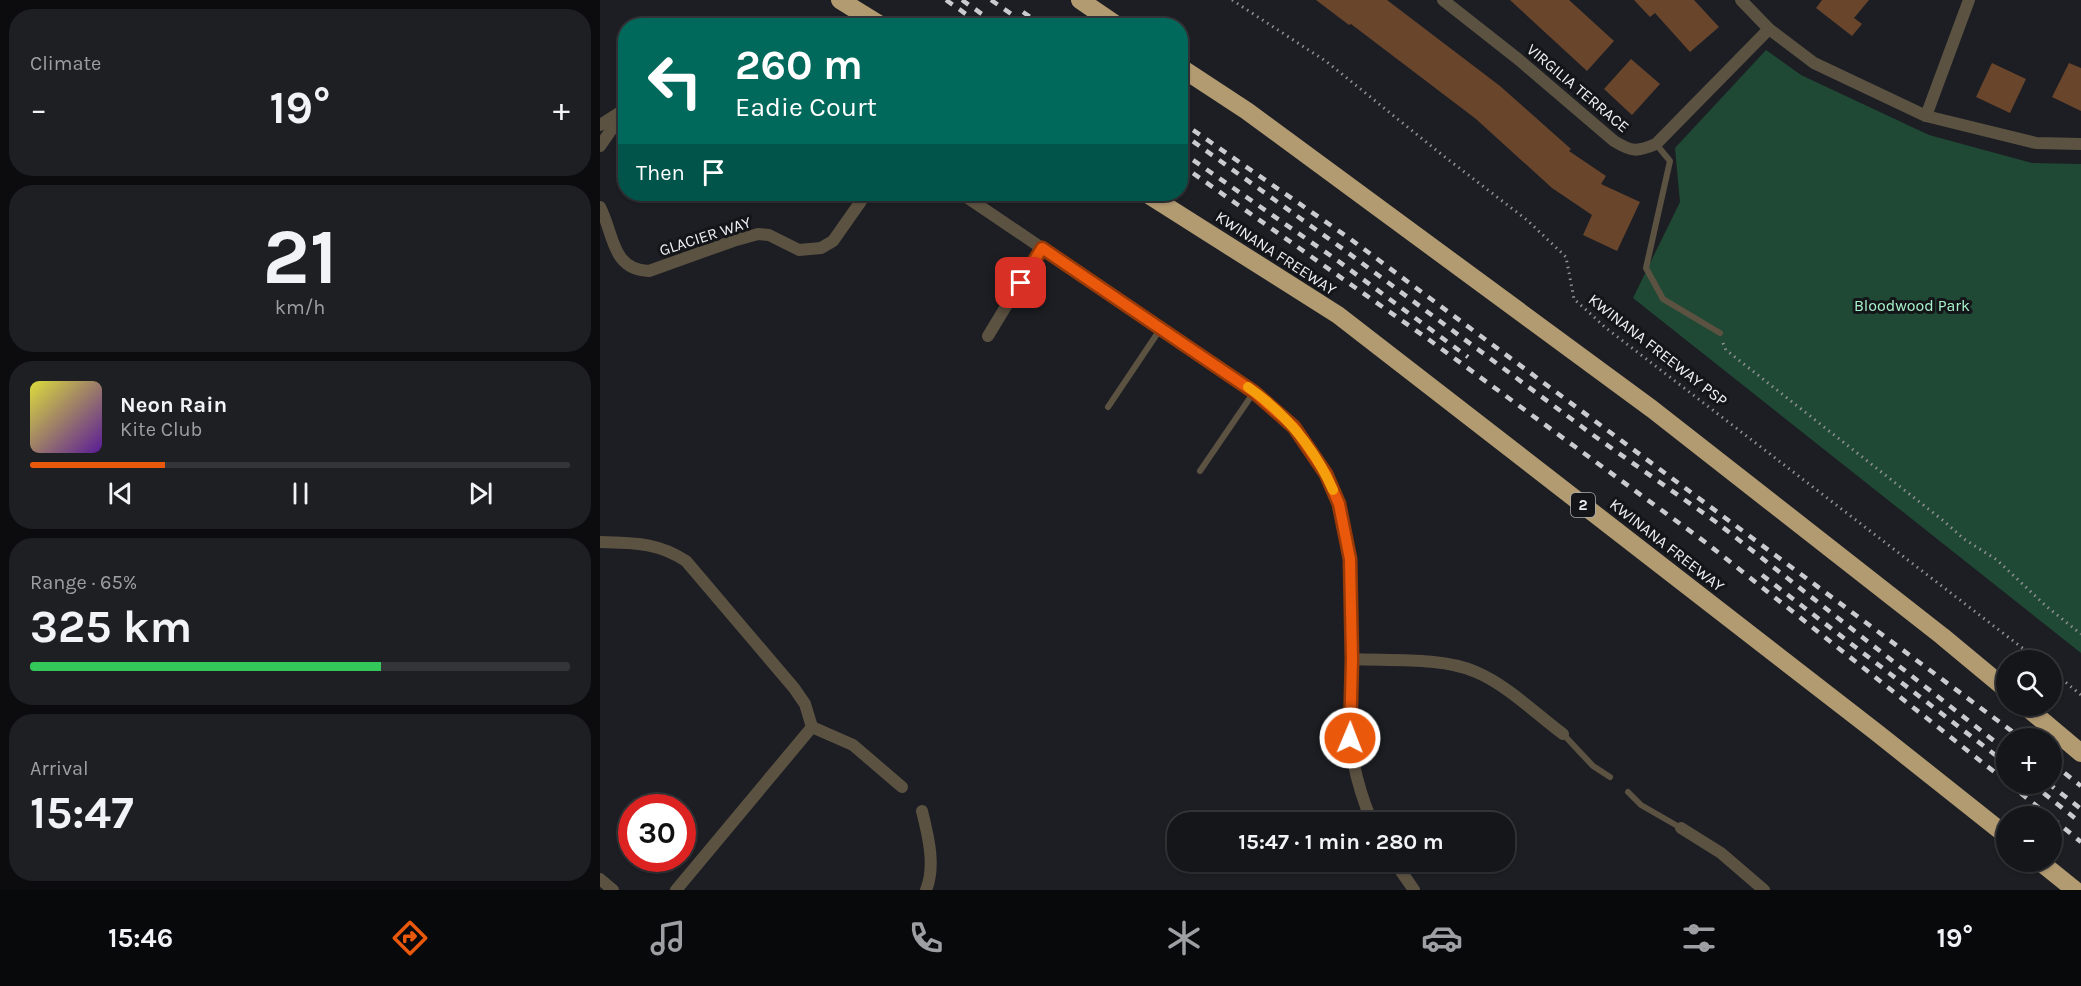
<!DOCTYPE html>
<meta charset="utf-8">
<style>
body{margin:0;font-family:Karla,sans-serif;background:#1e1f23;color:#f1f3f6;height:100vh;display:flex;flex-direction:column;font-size:22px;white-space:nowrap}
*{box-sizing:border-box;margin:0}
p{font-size:20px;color:#9d9fa2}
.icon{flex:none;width:33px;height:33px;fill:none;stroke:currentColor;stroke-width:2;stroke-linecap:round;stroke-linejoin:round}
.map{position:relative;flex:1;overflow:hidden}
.details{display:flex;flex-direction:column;gap:9px;padding:9px;background:#0c0c0e;width:600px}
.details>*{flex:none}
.top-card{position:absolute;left:18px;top:18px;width:570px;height:183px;border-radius:24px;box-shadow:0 2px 4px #0004,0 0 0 2px #343539;background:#00695c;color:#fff;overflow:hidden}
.controls{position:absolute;left:1396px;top:650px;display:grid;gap:12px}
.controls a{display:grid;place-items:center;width:66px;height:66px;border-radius:50%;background:#15161a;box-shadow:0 2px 4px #0004,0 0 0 2px #343539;font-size:30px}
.speed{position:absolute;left:18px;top:794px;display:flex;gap:12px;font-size:30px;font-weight:700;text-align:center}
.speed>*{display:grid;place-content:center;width:78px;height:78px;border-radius:50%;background:#15161a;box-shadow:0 2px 4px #0004,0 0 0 2px #343539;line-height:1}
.speed .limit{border:9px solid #d22;background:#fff;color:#111}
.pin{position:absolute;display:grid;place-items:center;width:51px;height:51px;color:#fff;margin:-26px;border-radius:12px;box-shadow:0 3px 9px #0006}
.me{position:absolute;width:66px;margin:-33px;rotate:1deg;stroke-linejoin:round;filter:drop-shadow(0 0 4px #0008)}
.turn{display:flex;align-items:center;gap:21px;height:126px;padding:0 18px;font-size:27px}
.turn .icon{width:78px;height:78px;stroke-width:2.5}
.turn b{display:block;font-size:42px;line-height:51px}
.then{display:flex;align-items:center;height:57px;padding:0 18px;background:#0003;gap:12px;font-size:22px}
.big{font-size:45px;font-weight:700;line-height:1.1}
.details .card{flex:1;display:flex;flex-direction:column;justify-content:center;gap:9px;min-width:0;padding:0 21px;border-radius:24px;background:#1e1f23}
.details .dial{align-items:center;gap:0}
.dial b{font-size:78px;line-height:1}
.song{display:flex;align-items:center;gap:18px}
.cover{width:72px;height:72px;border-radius:9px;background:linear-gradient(135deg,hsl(60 70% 55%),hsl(270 70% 35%))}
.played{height:6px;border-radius:3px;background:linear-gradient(90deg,#ea580c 25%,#343539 25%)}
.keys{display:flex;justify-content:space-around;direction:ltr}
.heat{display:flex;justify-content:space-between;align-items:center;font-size:33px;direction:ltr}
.charge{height:9px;border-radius:4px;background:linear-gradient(90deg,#34c759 65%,#343539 0)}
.trip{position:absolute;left:567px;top:812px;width:348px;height:60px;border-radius:24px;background:#15161a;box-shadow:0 2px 4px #0004,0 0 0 2px #343539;font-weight:700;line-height:60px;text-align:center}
.tabs{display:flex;height:96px;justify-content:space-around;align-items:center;background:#08090a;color:#9d9fa2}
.tabs .icon{width:42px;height:42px}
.tabs .current{color:#ea580c}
.tabs b{font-size:27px;color:#f1f3f6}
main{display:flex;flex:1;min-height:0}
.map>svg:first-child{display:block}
.green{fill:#1f4934}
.building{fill:#69452c}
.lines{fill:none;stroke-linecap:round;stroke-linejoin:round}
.path{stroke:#8e9094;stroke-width:3;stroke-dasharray:1.5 4.5;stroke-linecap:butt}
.lane{stroke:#5c5242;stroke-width:6}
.street{stroke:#5c5242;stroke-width:12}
.highway{stroke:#b29a71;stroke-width:18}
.rail{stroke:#c9cbce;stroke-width:4.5;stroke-dasharray:8 8;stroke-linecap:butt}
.route-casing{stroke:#983908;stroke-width:15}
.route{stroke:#ea580c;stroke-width:10}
.slow{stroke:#f59e0b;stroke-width:10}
.labels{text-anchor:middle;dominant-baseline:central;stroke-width:6;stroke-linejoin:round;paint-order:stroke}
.shield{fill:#131519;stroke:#acaeb1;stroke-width:1.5}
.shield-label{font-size:15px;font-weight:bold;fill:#edeff2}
.street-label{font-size:16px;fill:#edeff2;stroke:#131519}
.park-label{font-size:16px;fill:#a8f3cb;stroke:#131519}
</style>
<main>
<section class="details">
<div class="card"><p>Climate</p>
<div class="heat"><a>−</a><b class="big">19°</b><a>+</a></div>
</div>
<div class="card dial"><b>21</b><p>km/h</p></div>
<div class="card">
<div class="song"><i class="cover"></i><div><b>Neon Rain</b><p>Kite Club</p></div></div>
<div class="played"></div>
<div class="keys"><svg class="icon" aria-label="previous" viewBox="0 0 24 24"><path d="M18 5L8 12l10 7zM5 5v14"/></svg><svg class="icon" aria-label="pause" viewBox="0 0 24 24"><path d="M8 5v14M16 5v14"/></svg><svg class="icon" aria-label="next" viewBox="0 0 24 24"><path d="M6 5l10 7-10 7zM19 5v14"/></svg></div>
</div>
<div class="card"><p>Range · 65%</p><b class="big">325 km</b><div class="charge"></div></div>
<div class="card"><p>Arrival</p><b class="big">15:47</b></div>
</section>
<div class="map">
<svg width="1481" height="890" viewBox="0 0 1481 890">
<rect width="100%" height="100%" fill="#1c1e23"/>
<!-- green -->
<path class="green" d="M 1166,50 L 1201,75 L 1329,135 L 1432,163 L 1481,164 L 1481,653 L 1033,298 L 1080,202 L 1075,148 Z"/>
<!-- building -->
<g class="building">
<path d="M 716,0 L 787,0 L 900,86 L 971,149 L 969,151 L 1006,176 L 1001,184 L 1040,202 L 1017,251 L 983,235 L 992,215 L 952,188 L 876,119 L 751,24 L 749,25 Z"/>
<path d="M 910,0 L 969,0 L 1014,41 L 987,71 Z"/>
<path d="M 1034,0 L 1094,0 L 1119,27 L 1090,52 L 1055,13 L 1050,17 Z"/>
<path d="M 1222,0 L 1269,0 L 1254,18 L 1262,24 L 1252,36 L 1216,8 Z"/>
<path d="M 1031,59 L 1060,84 L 1032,115 L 1004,89 Z"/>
<path d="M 1392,63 L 1426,79 L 1410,113 L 1376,97 Z"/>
<path d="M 1469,63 L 1481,68 L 1481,111 L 1452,97 Z"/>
</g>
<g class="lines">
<!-- path -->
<g class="path">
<path d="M 632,0 L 727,62 L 841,154 L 927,220 L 966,257 L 974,299 L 1006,328 L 1438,660"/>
<path d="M 1123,343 L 1126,350 L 1345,522 L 1364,539 L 1397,560 L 1446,606 L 1481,634"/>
<path d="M 1452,671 L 1481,695"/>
</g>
<!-- lane -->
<g class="lane">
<path d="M 1056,144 L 1070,161 L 1046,268 L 1063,299 L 1120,333"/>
<path d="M 508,407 L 561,328"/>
<path d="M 600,471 L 654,392"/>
<path d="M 963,734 L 993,766 L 1010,777"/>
<path d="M 1028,792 L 1041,805 L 1081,828"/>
</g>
<!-- street -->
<g class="street">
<path d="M 843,0 L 918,59 L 1014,141 C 1032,152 1037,152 1056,144 L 1169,29"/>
<path d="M 1141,0 L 1169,29 L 1214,63 L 1326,116 L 1436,143 L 1481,144"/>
<path d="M 1326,116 L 1369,0"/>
<path d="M 0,125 L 22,111"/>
<path d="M 0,146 L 25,110"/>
<path d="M 362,194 L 654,392 C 684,418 707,438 726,474 C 758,532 752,619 751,684 C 751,702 748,721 750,739 C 753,767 761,796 772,822"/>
<path d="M 0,207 C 14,233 11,270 49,271 L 133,241 L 158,234 L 169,235 L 199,250 L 221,248 L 233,241 L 266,194"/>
<path d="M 388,336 L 442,247"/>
<path d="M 0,542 C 33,543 57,542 86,561 L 194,688 L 205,704 L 212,727"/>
<path d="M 752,659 C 788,661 843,657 876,672 C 907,685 936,714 963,734"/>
<path d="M 212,727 L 253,745 L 302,787"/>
<path d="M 322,811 C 328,835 336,866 326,890"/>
<path d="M 1081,828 L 1121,853 L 1164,890"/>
<path d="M 794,861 L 814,890"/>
<path d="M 0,879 L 13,890"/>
<path d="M 76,890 L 212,727"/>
</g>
<!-- highway -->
<g class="highway">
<path d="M 240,0 L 282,26"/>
<path d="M 480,0 L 518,26"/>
<path d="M 580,67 L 647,111 L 1052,409 L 1342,636 L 1407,690"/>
<path d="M 547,194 L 738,315 L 1276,732 L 1407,836"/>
<path d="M 1424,705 L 1481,753"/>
<path d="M 1439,861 L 1475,890"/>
</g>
<!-- rail -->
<g class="rail">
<path d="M 346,0 L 383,26"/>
<path d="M 362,0 L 399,26"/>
<path d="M 391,0 L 429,26"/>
<path d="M 423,12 L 443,26"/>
<path d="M 580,121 L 749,238 L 1421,738"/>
<path d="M 580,132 L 743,249 L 993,435 L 1116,522 L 1407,751"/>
<path d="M 580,151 L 734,258 L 868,357"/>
<path d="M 580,164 L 828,339 L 1105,542 L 1407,782"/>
<path d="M 1162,575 L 1407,764"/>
<path d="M 1452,763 L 1481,786"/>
<path d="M 1408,783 L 1449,816"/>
<path d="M 1431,783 L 1481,823"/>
<path d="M 1448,783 L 1481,809"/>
<path d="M 1452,818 L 1481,842"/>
</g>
</g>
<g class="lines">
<defs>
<path id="route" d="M 421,283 L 442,248 L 654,392 L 694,427 L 726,474 L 739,504 L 750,559 L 752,659 L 750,738"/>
</defs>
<!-- route casing -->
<use href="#route" class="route-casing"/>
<!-- route -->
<use href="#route" class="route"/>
<!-- slow -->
<path class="slow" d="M 648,387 C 685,413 715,449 733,490"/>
</g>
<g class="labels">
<!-- shield labels -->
<rect class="shield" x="971" y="493" width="24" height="24" rx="4.5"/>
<g class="shield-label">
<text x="983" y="505">2</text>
</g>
<!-- street labels -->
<g class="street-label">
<text transform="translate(978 88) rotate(40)">VIRGILIA TERRACE</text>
<text transform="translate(105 236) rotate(-18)">GLACIER WAY</text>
<text transform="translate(676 253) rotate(33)">KWINANA FREEWAY</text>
<text transform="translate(1058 350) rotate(38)">KWINANA FREEWAY PSP</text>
<text transform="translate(1067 545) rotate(38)">KWINANA FREEWAY</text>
</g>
<!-- park labels -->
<g class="park-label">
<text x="1312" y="305">Bloodwood Park</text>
</g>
</g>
</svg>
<div class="controls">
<a><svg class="icon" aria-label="search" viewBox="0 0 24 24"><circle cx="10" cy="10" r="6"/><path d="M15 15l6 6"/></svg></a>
<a>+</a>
<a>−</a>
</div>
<div class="speed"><div class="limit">30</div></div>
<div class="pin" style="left:421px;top:283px;background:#d93025"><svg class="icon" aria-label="arrive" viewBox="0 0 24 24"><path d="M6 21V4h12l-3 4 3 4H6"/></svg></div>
<svg class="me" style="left:750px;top:738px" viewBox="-20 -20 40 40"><circle r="17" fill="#ea580c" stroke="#fff" stroke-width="3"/><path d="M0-11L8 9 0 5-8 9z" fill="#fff"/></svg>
<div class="trip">15:47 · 1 min · 280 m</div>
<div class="top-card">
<div class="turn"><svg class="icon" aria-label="left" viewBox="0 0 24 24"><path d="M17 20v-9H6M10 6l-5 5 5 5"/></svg><div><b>260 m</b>Eadie Court</div></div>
<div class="then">Then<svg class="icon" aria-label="arrive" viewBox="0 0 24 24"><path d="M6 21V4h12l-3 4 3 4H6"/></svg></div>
</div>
</div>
</main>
<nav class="tabs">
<b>15:46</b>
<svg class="icon current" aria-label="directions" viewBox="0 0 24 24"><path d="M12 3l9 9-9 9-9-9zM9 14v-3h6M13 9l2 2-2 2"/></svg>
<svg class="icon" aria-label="music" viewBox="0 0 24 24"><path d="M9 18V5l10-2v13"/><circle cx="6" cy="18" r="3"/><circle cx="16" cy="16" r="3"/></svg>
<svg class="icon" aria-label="phone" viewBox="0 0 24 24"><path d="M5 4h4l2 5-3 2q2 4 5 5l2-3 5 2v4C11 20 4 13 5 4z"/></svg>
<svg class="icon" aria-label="climate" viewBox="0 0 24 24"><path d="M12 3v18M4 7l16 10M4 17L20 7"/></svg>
<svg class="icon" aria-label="car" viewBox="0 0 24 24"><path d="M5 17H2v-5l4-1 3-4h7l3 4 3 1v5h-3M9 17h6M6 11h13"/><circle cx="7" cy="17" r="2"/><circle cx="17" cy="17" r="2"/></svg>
<svg class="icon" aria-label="filters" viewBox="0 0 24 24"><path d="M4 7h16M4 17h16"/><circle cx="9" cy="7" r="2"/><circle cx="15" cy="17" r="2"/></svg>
<b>19°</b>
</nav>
